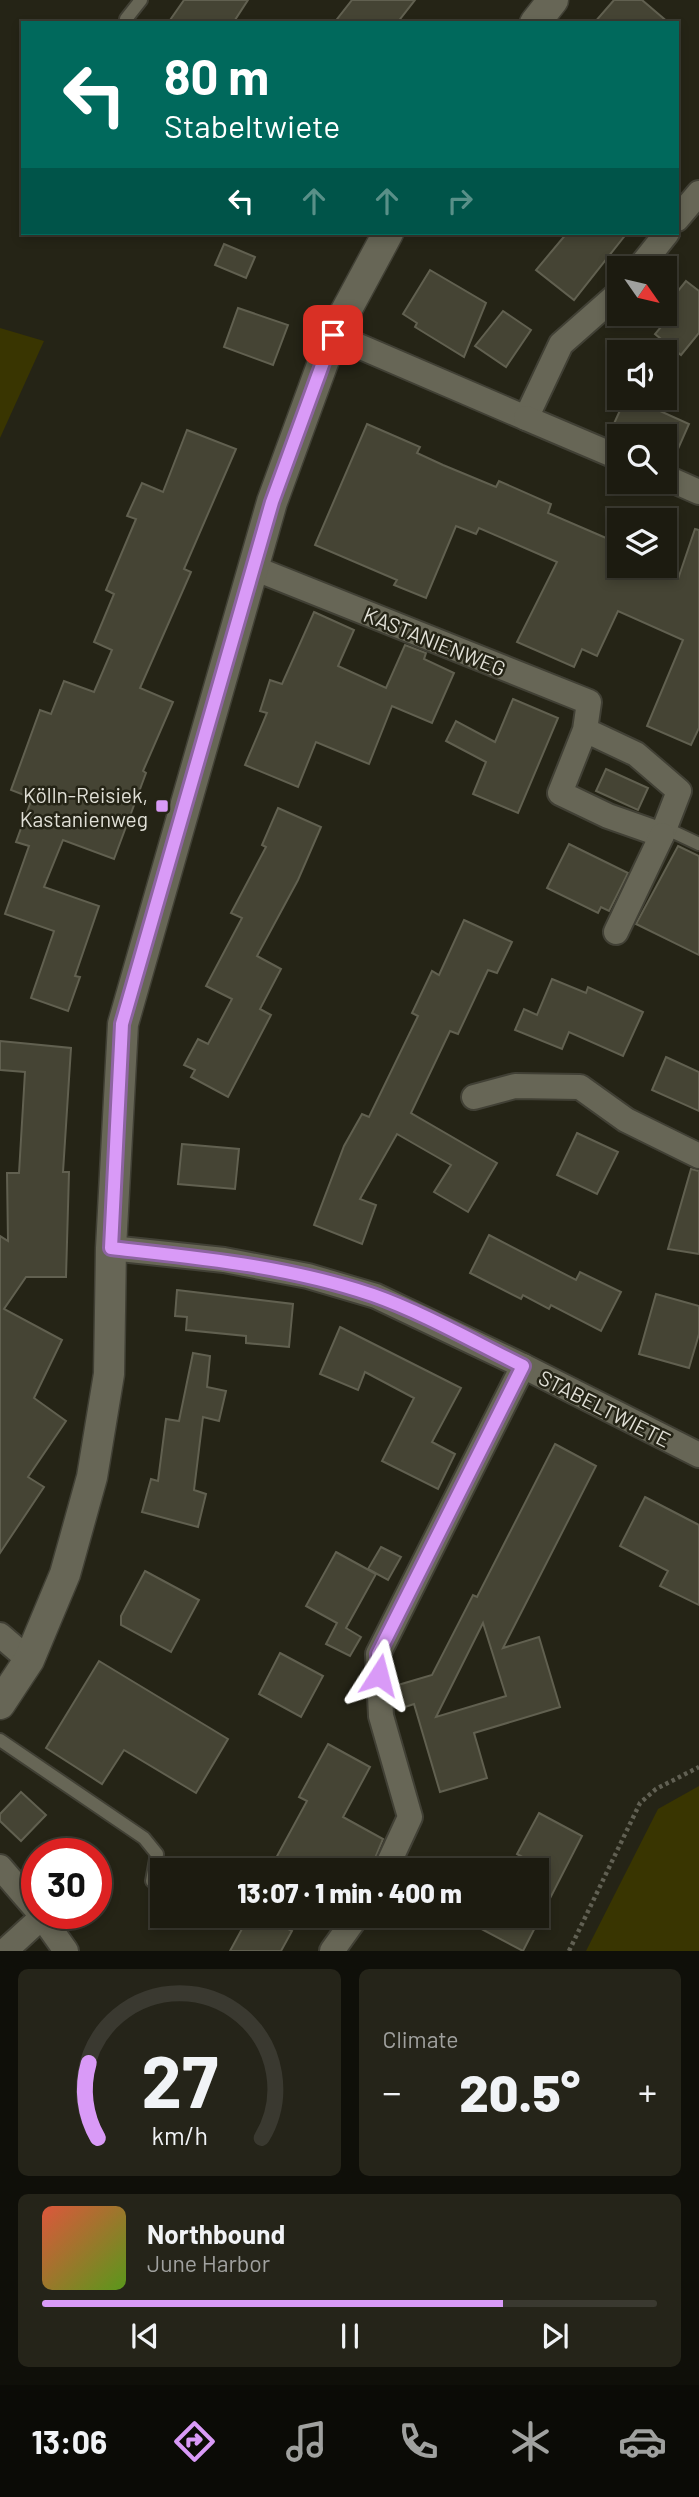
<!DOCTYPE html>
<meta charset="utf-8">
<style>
body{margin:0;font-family:Barlow,sans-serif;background:#252419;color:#f1f3f6;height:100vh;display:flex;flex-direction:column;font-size:26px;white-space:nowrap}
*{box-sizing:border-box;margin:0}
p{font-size:23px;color:#a0a19f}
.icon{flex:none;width:38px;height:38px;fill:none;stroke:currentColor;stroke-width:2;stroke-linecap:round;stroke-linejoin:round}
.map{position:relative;height:1951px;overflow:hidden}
.sheet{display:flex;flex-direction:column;gap:18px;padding:18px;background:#0f0f09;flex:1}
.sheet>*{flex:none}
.guide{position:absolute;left:21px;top:21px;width:658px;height:214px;border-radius:0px;box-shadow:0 4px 10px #0003,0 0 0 2px #3a3930;background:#00695c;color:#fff;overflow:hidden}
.needle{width:46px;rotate:124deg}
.tools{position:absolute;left:607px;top:256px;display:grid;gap:14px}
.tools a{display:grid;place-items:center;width:70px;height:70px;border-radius:0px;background:#1c1b10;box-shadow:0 4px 10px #0003,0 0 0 2px #3a3930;font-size:35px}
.speed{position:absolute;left:21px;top:1838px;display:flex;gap:14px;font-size:35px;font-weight:700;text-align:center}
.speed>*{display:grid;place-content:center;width:91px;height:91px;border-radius:50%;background:#1c1b10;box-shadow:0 4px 10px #0003,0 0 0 2px #3a3930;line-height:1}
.speed .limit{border:10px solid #d22;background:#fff;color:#111}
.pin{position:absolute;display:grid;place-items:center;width:60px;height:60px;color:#fff;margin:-30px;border-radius:14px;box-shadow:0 4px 10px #0006}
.me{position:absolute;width:77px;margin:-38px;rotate:9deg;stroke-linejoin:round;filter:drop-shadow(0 0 5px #0008)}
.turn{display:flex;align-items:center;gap:24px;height:147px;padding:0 28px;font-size:32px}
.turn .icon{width:91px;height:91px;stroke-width:2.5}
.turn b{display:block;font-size:49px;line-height:60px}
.lanes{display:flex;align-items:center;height:66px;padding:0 28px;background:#0003;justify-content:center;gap:35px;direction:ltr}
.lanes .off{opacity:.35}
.big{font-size:52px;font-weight:800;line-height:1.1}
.sheet .widget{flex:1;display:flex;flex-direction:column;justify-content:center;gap:10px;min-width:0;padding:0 24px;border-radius:10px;background:#252419}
.sheet .dial{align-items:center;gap:0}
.dial svg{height:182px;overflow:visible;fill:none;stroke:#3a3930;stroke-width:7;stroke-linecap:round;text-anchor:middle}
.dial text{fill:#f1f3f6;stroke:none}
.song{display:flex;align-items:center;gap:21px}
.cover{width:84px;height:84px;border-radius:10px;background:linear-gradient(135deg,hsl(10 70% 55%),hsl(90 70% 35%))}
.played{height:7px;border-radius:4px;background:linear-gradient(90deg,#d99af7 75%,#3a3930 75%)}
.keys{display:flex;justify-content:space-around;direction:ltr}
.heat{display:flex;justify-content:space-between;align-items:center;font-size:38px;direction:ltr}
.sheet .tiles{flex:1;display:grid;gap:18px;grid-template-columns:1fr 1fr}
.widget:last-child{grid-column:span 2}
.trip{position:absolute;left:150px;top:1858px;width:399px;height:70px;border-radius:0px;background:#1c1b10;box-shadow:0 4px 10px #0003,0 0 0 2px #3a3930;font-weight:800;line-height:70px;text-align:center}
.menu{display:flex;height:112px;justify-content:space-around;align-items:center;background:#0b0b06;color:#a0a19f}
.menu .icon{width:49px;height:49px}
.menu .on{color:#d99af7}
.menu b{font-size:32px;color:#f1f3f6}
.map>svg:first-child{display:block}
.green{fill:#393501}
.building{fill:#454434;stroke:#616050;stroke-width:2;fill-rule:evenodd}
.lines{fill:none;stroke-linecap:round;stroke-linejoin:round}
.service-casing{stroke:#414035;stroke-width:16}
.minor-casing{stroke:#414035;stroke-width:28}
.tertiary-casing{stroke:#414035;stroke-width:33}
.path{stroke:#616053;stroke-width:4.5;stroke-dasharray:3.5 3.5;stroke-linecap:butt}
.service{stroke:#676656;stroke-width:12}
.minor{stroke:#676656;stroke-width:24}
.tertiary{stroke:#676656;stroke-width:30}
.route-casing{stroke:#8d64a1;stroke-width:18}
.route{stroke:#d99af7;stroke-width:12}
.poi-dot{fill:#d99af7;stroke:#252416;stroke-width:2.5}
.labels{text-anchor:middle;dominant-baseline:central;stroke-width:5;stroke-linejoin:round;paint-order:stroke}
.street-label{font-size:21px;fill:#e1e0d7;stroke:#252416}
.poi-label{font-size:21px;fill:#e1e0d7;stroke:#252416;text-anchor:end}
</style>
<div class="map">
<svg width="699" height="1951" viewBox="0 0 699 1951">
<rect width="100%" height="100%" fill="#252416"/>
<!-- green -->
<g class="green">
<path d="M 0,328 L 44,341 L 0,438 Z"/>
<path d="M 699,1786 L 699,1951 L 586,1951 L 658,1809 Z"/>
</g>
<!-- building -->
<g class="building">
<path d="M 184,0 L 248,0 L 233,23 L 168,23 Z"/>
<path d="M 352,0 L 415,0 L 397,23 L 334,23 Z"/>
<path d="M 614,0 L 642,0 L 669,23 L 594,23 Z"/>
<path d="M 567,233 L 627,233 L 574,300 L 536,270 Z"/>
<path d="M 224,244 L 255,257 L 246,278 L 215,265 Z"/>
<path d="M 430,270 L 486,303 L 464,357 L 415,327 L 417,323 L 403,314 Z"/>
<path d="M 686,281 L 699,291 L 699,333 L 681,355 L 655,334 L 666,321 L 659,315 L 665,313 L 665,307 Z"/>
<path d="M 238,308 L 288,325 L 273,365 L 224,347 Z"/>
<path d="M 503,311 L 531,330 L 506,367 L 475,346 Z"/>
<path d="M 626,397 L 667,397 L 660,411 L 689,424 L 678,449 L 665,443 L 665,436 L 629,436 L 612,428 Z"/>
<path d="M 367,424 L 420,447 L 417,453 L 443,465 L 496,487 L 499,481 L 551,504 L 548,513 L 620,544 L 620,565 L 646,565 L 678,579 L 695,529 L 699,530 L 699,728 L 691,745 L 647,726 L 683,640 L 618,611 L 597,656 L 582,649 L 574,667 L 517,642 L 557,562 L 479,528 L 476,534 L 456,526 L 426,598 L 394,585 L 397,580 L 315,545 Z"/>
<path d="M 187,430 L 236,449 L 184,569 L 191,572 L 140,688 L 173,702 L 143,771 L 146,773 L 114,859 L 63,840 L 44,887 L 99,906 L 75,976 L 80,977 L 68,1011 L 31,998 L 54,931 L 5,914 L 29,846 L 16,842 L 32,798 L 11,790 L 40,710 L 51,714 L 64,681 L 94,692 L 112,650 L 94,642 L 114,594 L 106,590 L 136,519 L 127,516 L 142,483 L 163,492 Z"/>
<path d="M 314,612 L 354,630 L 338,666 L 386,688 L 405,645 L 426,653 L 424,659 L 454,673 L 432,723 L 392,706 L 369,764 L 316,742 L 298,787 L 245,765 L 267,713 L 260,711 L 270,680 L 282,684 Z"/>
<path d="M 513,699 L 558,718 L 518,813 L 473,794 L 486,762 L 446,741 L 456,721 L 495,742 Z"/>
<path d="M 606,769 L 648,788 L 638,810 L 596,791 Z"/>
<path d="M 278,808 L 321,827 L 298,880 L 257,956 L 281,969 L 260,1009 L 271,1015 L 228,1097 L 191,1077 L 195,1070 L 184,1065 L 198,1039 L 208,1044 L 232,999 L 206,986 L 242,918 L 231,913 L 266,847 L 262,845 Z"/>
<path d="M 569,844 L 628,873 L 609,911 L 601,907 L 598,913 L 547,888 Z"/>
<path d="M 678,846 L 699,856 L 699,955 L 636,924 Z"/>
<path d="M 464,920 L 512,942 L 497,973 L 488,970 L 458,1034 L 450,1031 L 411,1113 L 497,1163 L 468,1212 L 434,1192 L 451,1165 L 397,1134 L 360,1199 L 376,1205 L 362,1244 L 314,1225 L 344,1146 L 362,1114 L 369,1117 L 418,1016 L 412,1013 L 432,971 L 439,975 Z"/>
<path d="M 552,979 L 586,993 L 588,987 L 643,1012 L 623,1056 L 569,1032 L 562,1049 L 515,1030 L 524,1009 L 537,1015 Z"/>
<path d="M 0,1041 L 71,1048 L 63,1172 L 69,1172 L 66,1277 L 26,1277 L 4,1309 L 62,1340 L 34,1398 L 66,1421 L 28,1477 L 44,1487 L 0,1553 L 0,1236 L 8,1241 L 7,1173 L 19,1173 L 25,1072 L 0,1070 Z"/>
<path d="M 666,1057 L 699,1072 L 699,1111 L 652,1090 Z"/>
<path d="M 577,1133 L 618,1152 L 597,1194 L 557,1175 Z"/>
<path d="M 182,1144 L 239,1149 L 235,1189 L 178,1184 Z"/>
<path d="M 691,1169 L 699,1171 L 699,1254 L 668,1249 Z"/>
<path d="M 489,1235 L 576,1280 L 580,1272 L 621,1292 L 601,1331 L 551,1305 L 549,1309 L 523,1295 L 521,1299 L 470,1273 Z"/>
<path d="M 177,1290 L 293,1304 L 289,1347 L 246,1343 L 246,1336 L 186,1330 L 187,1317 L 175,1316 Z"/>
<path d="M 656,1294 L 699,1306 L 699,1334 L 689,1368 L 639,1354 Z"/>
<path d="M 340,1327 L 461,1388 L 432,1442 L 455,1454 L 438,1489 L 382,1461 L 414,1398 L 365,1372 L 358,1390 L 320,1374 Z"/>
<path d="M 193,1353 L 210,1356 L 207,1387 L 226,1391 L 219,1421 L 203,1417 L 194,1490 L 206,1494 L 198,1527 L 142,1512 L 151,1479 L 158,1481 L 166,1419 L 179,1421 Z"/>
<path d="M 555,1444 L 596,1466 L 503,1648 L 539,1637 L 560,1707 L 474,1733 L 487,1778 L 440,1792 L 414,1704 L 405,1707 L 398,1685 L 432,1675 L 473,1595 L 477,1597 ZM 483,1623 L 506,1696 L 436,1717 Z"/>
<path d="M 645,1497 L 699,1525 L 699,1605 L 660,1586 L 668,1571 L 620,1546 Z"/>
<path d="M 381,1547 L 401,1557 L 388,1580 L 368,1569 Z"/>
<path d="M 336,1552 L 376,1574 L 346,1628 L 361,1637 L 350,1656 L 326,1644 L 337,1623 L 306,1606 Z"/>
<path d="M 145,1571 L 199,1600 L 171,1652 L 121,1625 L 121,1616 Z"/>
<path d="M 280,1653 L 323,1676 L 301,1717 L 259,1694 Z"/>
<path d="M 99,1661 L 228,1739 L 196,1793 L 124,1750 L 102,1784 L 46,1748 Z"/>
<path d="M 328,1744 L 370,1767 L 343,1817 L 383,1839 L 371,1868 L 369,1871 L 269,1871 L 307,1801 L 299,1797 Z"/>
<path d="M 21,1792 L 46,1815 L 21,1841 L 0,1821 L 0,1814 Z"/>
<path d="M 539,1813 L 582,1836 L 523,1951 L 457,1916 L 537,1916 L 537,1865 L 517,1854 Z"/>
<path d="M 249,1916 L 264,1916 L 292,1931 L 281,1951 L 230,1951 Z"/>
</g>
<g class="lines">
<defs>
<g id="service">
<path d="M 126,19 L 141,0"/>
<path d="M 665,828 L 699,844"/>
<path d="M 0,1740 L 144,1838 L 157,1854 L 152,1881"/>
</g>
<g id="minor">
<path d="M 677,219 L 699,193"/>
<path d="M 639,268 L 667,233"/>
<path d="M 333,335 L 526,418 L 561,344 L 620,292"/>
<path d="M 526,418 L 620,458"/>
<path d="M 665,477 L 699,492"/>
<path d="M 256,569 L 589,702 L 585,730 L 636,754 L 679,791 L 662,835 L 608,816 L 560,793 L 585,730"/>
<path d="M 616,932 L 662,835"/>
<path d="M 474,1097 L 515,1086 L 580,1087 L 626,1120 L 699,1156"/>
<path d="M 111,1248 L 224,1260 L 308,1276 L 376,1296 L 523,1366 L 699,1455"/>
<path d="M 0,1635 L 29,1660"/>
<path d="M 0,1867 L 37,1910"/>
<path d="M 385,1871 L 410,1817 L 381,1716 L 378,1654 L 523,1366"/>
<path d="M 42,1917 L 66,1951"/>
<path d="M 5,1951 L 42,1917 L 39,1913"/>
<path d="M 332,1951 L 357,1916"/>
</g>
<g id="tertiary">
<path d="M 535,23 L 553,0"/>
<path d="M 0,1704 L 29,1660 L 65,1574 L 92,1477 L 109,1374 L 111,1248 L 123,1024 L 272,502 L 333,335 L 388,233"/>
</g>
</defs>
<!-- service casing -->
<use href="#service" class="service-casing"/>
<!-- minor casing -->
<use href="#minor" class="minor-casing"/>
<!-- tertiary casing -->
<use href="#tertiary" class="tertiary-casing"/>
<!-- path -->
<path class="path" d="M 569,1951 L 640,1803 L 656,1789 L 699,1767"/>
<!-- service -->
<use href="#service" class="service"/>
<!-- minor -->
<use href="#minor" class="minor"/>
<!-- tertiary -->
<use href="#tertiary" class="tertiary"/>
</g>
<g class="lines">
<defs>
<path id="route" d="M 333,335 L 272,502 L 122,1024 L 111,1248 C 200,1258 288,1266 373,1295 C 424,1313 474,1342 523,1366 L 378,1654 L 379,1675"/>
</defs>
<!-- route casing -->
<use href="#route" class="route-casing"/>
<!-- route -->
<use href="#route" class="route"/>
</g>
<!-- markers -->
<rect class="poi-dot" x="155" y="799" width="14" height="14" rx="3.5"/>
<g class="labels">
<!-- street labels -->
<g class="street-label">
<text transform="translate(435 641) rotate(22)">KASTANIENWEG</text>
<text transform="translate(605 1408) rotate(27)">STABELTWIETE</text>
</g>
<!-- poi labels -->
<g class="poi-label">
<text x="148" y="794">Kölln-Reisiek,<tspan x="148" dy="24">Kastanienweg</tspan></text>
</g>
</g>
</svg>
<div class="tools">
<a><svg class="needle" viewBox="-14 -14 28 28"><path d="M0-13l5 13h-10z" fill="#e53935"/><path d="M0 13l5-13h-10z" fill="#a0a19f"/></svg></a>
<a><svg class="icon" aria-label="sound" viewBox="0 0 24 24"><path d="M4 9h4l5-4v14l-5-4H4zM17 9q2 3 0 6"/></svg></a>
<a><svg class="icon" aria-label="search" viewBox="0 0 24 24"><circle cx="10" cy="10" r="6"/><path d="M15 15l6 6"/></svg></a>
<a><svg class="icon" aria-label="layers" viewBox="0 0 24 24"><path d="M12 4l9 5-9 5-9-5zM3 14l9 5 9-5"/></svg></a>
</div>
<div class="speed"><div class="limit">30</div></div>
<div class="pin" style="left:333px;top:335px;background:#d93025"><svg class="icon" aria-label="arrive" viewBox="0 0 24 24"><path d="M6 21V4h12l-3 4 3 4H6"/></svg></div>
<svg class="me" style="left:379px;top:1675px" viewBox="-20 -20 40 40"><path d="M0-17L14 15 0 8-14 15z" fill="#d99af7" stroke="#fff" stroke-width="4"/></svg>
<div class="trip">13:07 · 1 min · 400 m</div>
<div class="guide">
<div class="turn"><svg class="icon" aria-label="left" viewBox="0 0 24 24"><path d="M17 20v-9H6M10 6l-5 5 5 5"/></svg><div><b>80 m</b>Stabeltwiete</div></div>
<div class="lanes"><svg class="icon" aria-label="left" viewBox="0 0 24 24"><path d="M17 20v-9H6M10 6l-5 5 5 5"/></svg><svg class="icon off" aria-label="ahead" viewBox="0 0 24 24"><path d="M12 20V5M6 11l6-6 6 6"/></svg><svg class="icon off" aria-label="ahead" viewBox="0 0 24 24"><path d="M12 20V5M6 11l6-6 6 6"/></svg><svg class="icon off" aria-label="right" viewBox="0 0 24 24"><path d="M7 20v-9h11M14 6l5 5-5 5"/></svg></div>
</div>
</div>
<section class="sheet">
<div class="tiles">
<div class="widget dial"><svg viewBox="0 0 100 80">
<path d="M14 69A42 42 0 1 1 86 69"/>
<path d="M14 69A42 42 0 0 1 10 36" stroke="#d99af7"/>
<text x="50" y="56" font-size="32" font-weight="700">27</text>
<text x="50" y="72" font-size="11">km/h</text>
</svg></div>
<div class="widget"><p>Climate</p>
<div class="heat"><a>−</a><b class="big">20.5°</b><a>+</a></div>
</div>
<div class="widget">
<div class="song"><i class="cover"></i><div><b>Northbound</b><p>June Harbor</p></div></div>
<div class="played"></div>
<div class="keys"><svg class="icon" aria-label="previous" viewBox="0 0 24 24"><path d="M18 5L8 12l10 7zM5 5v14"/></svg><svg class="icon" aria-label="pause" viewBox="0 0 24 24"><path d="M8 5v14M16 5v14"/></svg><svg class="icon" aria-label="next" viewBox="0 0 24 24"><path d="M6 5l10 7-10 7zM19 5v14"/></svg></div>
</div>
</div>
</section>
<nav class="menu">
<b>13:06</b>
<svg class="icon on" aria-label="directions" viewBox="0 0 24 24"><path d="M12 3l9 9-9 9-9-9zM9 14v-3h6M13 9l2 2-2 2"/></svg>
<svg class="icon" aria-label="music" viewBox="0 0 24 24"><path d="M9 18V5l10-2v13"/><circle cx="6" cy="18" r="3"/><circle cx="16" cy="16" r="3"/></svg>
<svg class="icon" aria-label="phone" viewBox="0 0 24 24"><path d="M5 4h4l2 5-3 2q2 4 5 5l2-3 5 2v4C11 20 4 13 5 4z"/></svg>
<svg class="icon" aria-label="climate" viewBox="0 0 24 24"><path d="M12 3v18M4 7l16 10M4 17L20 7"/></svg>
<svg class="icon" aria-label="car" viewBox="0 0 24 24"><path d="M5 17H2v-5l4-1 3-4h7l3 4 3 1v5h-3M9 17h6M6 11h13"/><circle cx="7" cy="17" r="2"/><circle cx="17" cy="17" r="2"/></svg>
</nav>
